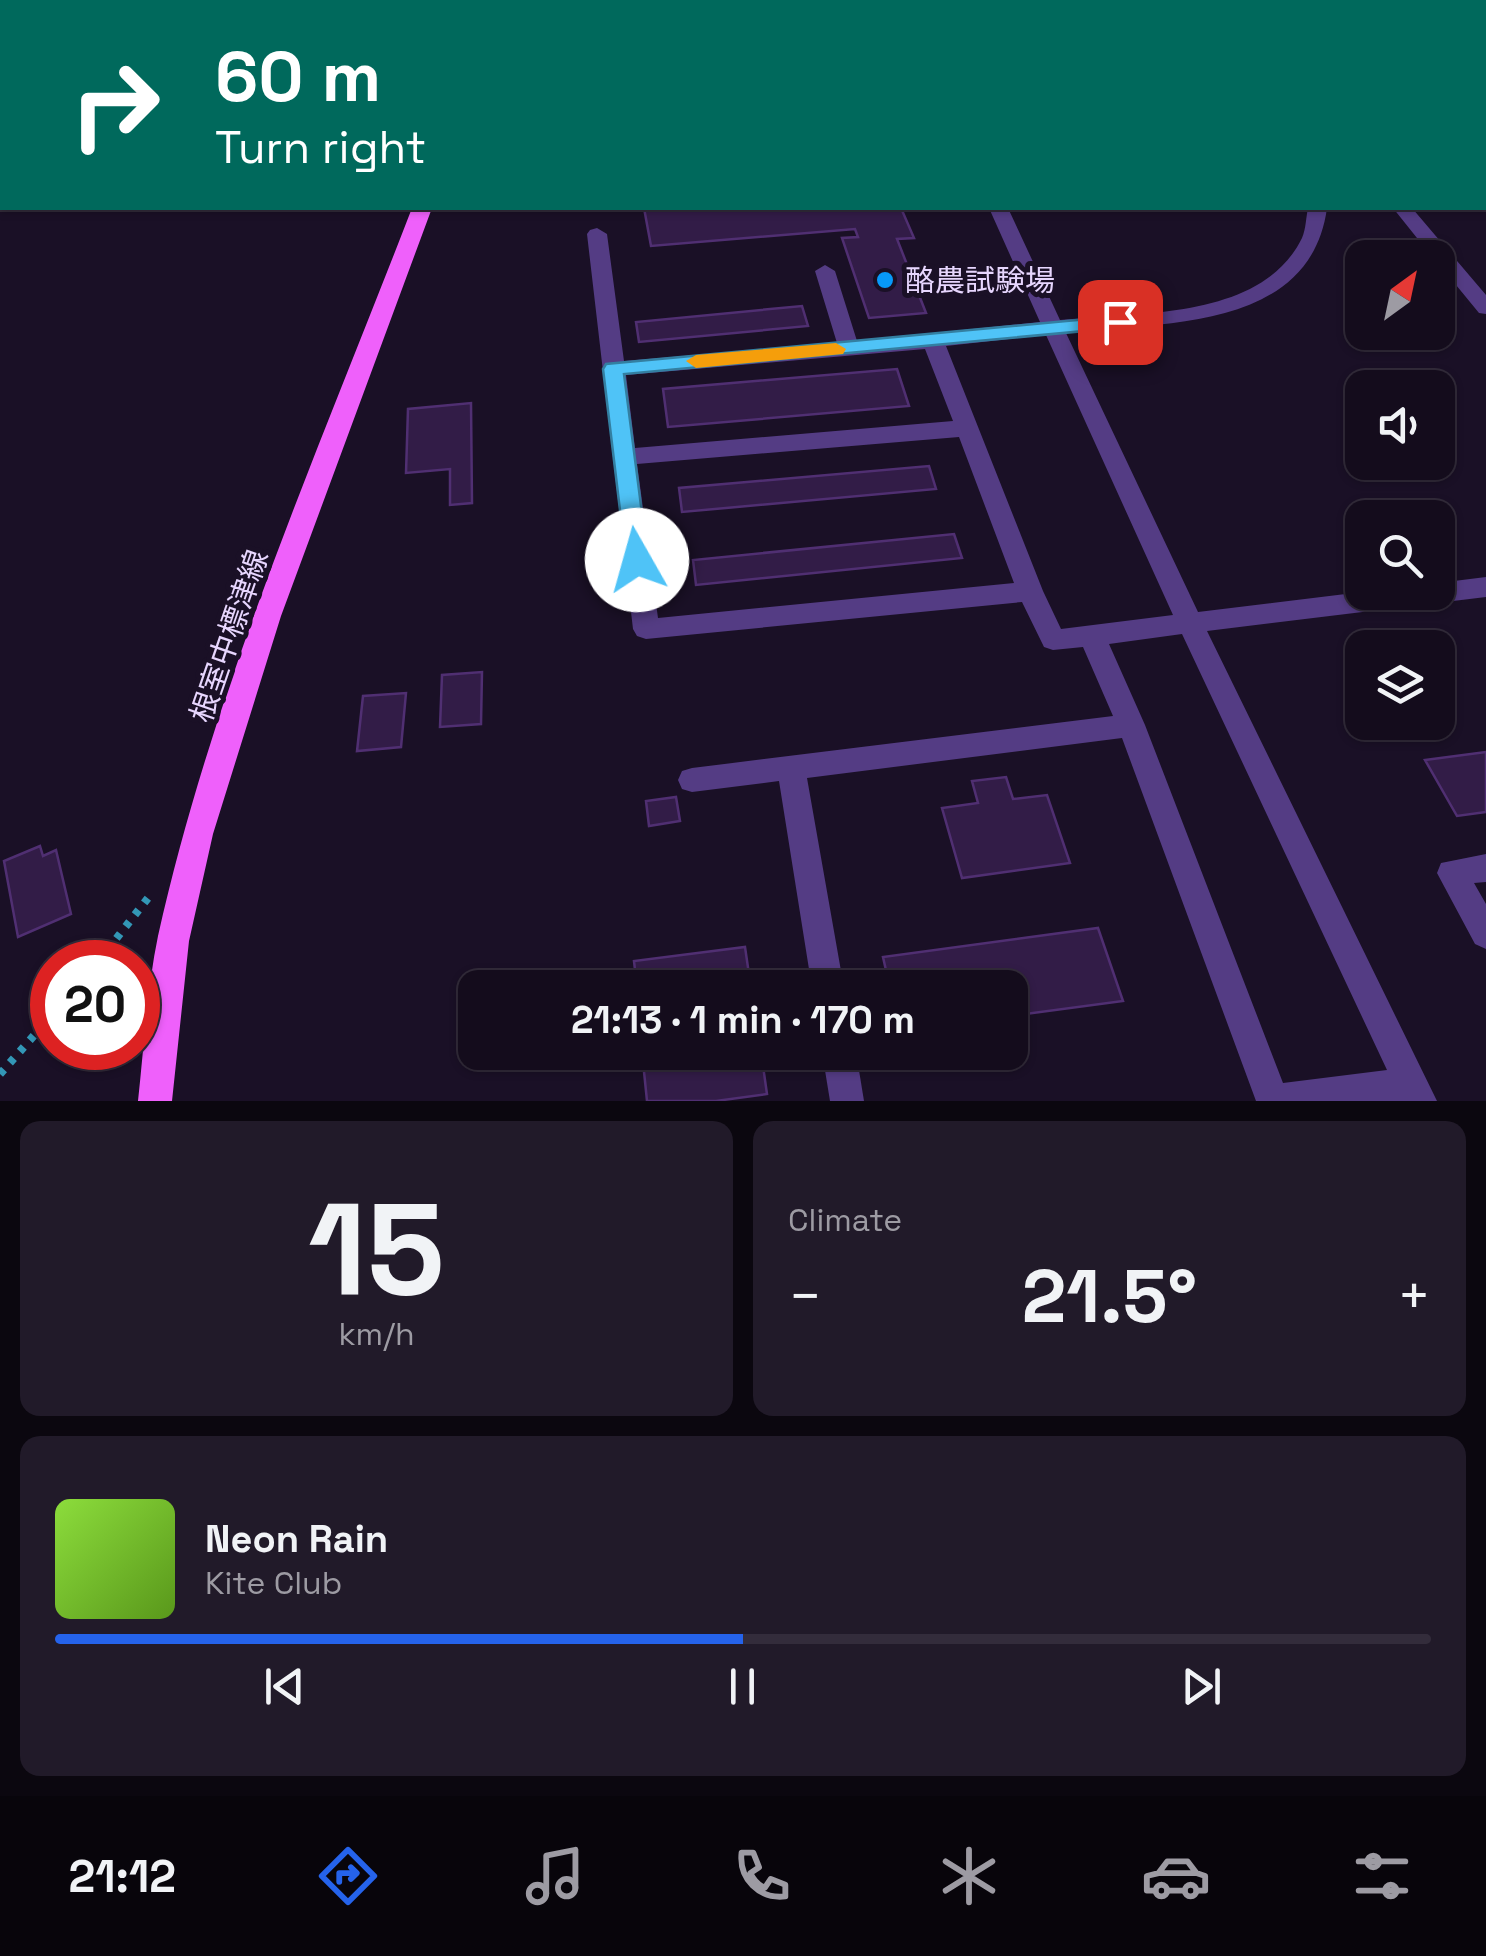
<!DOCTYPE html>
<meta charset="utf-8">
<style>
body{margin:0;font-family:"Space Grotesk","Noto Sans JP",sans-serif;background:#211a29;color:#f1f3f6;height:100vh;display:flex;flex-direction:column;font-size:38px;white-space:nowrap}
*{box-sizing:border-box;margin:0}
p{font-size:32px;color:#9d9ba3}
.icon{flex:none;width:55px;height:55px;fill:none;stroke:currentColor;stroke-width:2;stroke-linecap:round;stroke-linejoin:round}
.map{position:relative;height:1101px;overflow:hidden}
.panel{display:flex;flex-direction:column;gap:20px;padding:20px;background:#0b070f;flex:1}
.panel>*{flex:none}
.guide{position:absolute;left:0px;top:0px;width:1488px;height:210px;box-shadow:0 2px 8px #0004,0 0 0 2px #332c3b;background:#00695c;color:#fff;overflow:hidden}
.needle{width:65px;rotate:33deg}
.controls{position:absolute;left:1345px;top:240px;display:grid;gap:20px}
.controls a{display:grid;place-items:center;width:110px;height:110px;border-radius:20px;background:#140c1c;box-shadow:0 2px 8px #0004,0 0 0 2px #332c3b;font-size:50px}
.speed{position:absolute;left:30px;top:940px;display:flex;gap:20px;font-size:50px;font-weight:700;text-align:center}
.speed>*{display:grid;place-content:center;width:130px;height:130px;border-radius:50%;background:#140c1c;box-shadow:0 2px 8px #0004,0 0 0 2px #332c3b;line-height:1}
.speed .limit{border:15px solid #d22;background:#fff;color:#111}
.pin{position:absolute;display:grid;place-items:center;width:85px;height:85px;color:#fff;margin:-42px;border-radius:20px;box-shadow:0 5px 15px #0006}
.me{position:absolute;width:110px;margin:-55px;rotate:353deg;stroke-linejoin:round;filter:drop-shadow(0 0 8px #0008)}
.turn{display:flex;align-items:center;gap:35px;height:210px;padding:0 50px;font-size:45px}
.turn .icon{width:130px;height:130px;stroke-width:2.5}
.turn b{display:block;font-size:70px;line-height:85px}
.big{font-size:75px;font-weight:700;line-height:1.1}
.panel .tile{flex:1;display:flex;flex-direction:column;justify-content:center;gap:15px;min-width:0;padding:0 35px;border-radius:20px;background:#211a29}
.panel .dial{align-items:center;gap:0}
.dial b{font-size:130px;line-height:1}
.song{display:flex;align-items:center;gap:30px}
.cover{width:120px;height:120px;border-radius:15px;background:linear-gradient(135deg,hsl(90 70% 55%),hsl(90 70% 35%))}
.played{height:10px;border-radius:5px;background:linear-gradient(90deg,#2563eb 50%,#332c3b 50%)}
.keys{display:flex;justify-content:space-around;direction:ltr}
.heat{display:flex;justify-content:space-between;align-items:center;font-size:55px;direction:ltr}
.panel .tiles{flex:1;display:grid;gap:20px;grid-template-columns:1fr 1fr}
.tile:last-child{grid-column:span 2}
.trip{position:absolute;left:458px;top:970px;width:570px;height:100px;border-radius:20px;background:#140c1c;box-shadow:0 2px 8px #0004,0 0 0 2px #332c3b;font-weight:700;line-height:100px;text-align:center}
.menu{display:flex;height:160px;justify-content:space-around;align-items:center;background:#08050b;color:#9d9ba3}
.menu .icon{width:70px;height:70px}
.menu .active{color:#2563eb}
.menu b{font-size:45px;color:#f1f3f6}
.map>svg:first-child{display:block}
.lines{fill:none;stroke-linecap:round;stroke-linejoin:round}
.stream{stroke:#0c0f44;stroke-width:8}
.building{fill:#321c47;stroke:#502f72;stroke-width:2.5}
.path{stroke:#3397b6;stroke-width:8;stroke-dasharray:6 9;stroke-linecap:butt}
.minor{fill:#543c84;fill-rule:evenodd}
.major{fill:#ef60fb;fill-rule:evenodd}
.route{fill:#4fc3f7;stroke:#337fa1;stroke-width:2.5}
.slow{fill:#f59e0b}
.poi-dot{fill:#0799f9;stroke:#1a1026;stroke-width:4}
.labels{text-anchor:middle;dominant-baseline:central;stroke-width:10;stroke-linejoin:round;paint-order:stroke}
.poi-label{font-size:30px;fill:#e7d6fe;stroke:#1a1026;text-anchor:start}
.street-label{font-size:30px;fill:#e7d6fe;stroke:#1a1026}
</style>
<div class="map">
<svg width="1486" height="1101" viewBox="0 0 1486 1101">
<rect width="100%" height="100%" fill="#1a1026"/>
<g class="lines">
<!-- stream -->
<path class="stream" d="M 121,2 L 133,0"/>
</g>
<!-- building -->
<g class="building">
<path d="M 644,208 L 901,208 L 914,238 L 897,239 L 926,313 L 869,318 L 842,238 L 858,237 L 855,229 L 651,246 Z"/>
<path d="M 802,306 L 808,326 L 639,342 L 636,322 Z"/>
<path d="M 897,369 L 909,406 L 668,427 L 663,389 Z"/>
<path d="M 471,403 L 472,503 L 450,505 L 450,469 L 406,473 L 408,409 Z"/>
<path d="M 929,466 L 936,489 L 682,512 L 679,488 Z"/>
<path d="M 954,534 L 962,558 L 696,585 L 693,560 Z"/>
<path d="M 482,672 L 481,724 L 440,727 L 442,675 Z"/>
<path d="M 406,693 L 401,747 L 357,751 L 363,696 Z"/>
<path d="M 1486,752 L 1486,812 L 1457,816 L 1425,760 Z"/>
<path d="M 1006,777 L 1013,799 L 1047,795 L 1070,863 L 962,878 L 942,808 L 978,803 L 972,781 Z"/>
<path d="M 676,797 L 680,821 L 649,826 L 646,801 Z"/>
<path d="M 40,846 L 43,856 L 56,850 L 71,914 L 18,937 L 4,861 Z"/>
<path d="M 1098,928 L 1123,1001 L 1010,1016 L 1010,988 L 890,988 L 883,957 Z"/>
<path d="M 745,947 L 751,988 L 637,988 L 634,961 Z"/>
<path d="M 642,1052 L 761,1052 L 767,1094 L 716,1101 L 647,1101 Z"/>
</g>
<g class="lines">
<!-- path -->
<g class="path">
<path d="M 98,962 L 148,898"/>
<path d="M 0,1074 L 52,1015"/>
</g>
<!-- minor -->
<g class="minor">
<path d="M 1126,0 L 1146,0 L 1148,2 L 1128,2 Z"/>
<path d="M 1219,0 L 1235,0 L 1237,2 L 1221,2 Z"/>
<path d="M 989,208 L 1008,208 L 1060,320 C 1138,312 1262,320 1302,238 C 1306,229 1306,217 1308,208 L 1327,208 C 1310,332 1161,322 1066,333 L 1198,612 L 1362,592 L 1438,592 L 1438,583 L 1486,577 L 1486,597 L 1207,631 L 1437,1101 L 1256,1101 L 1122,738 L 807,778 L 844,988 L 812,988 L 779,781 L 692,792 L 682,789 L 678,780 L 682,771 L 692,768 L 1113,716 L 1083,647 L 1053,650 L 1044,647 L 1022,602 L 646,639 L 637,636 L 633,629 L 587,234 L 590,230 L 597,228 L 607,234 L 624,361 L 837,343 L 815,271 L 825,265 L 835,271 L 857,341 L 1040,322 ZM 1046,335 L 1173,615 L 1061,629 L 1043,591 L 946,346 ZM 925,349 L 953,421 L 635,448 L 626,375 ZM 959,437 L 1014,583 L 658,618 L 637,464 ZM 1182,634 L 1387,1070 L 1283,1083 L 1145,725 L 1109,644 Z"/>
<path d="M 1393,208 L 1412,208 L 1486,295 L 1486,314 L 1479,313 L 1438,263 L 1438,258 L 1433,258 Z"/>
<path d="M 1486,854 L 1486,882 L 1474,883 L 1486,904 L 1486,949 L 1475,944 L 1437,873 L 1441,863 Z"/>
<path d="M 822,1052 L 856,1052 L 864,1101 L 830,1101 Z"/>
</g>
<!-- major -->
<path class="major" d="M 412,208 L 432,208 L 281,616 L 213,834 L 189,941 L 172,1101 L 138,1101 C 144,1047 147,989 158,936 C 214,685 320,447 412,208 Z"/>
</g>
<!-- route -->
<path class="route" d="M 1120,316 L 1127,318 L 1127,327 L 624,374 L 648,560 L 637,569 L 626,560 L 603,369 L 606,364 Z"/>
<!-- slow -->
<path class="slow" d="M 836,343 L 846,349 L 843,354 L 696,368 L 686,361 L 696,355 Z"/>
<!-- markers -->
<circle class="poi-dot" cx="885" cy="280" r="10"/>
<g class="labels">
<!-- poi labels -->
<g class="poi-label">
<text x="905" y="280">酪農試験場</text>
</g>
<!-- street labels -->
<g class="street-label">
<text transform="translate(229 636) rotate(-71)">根室中標津線</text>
</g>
</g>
</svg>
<div class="controls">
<a><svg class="needle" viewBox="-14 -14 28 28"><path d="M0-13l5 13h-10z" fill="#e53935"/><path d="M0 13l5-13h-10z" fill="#9d9ba3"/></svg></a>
<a><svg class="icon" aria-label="sound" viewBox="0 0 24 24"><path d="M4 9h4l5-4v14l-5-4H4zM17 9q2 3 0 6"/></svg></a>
<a><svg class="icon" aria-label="search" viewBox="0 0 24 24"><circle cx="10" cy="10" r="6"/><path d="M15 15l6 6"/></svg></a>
<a><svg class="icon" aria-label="layers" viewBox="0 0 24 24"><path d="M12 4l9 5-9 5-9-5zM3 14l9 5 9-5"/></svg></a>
</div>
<div class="speed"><div class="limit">20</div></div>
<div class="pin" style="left:1120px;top:322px;background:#d93025"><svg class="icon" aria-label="arrive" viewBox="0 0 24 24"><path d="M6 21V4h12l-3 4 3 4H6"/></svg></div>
<svg class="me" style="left:637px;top:560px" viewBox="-20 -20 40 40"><circle r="19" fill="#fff"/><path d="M0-13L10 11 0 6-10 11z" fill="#4fc3f7"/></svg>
<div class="trip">21:13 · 1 min · 170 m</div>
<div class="guide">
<div class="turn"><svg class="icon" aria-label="right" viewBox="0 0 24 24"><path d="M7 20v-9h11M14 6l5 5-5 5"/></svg><div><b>60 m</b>Turn right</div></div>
</div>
</div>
<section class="panel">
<div class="tiles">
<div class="tile dial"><b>15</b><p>km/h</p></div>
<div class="tile"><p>Climate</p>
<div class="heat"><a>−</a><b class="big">21.5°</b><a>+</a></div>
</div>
<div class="tile">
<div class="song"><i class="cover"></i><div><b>Neon Rain</b><p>Kite Club</p></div></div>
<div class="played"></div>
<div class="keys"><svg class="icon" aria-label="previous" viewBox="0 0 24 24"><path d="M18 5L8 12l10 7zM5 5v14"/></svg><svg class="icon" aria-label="pause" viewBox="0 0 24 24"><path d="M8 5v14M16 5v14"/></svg><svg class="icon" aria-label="next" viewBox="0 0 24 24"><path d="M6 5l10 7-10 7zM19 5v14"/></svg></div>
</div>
</div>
</section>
<nav class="menu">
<b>21:12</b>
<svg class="icon active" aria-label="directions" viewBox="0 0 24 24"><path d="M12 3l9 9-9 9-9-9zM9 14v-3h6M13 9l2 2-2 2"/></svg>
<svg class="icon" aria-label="music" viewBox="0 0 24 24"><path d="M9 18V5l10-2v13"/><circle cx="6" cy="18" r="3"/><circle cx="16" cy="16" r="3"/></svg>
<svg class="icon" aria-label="phone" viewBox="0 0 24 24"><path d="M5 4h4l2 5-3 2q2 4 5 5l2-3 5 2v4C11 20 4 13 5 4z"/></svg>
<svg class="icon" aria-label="climate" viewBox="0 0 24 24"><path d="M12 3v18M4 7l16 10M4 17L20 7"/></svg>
<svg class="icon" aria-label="car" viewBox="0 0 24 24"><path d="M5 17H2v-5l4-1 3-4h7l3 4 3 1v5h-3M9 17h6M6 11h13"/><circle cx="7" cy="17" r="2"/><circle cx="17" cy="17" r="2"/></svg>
<svg class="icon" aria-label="filters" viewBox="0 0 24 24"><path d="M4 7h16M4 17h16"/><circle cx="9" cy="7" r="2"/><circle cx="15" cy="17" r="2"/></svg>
</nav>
